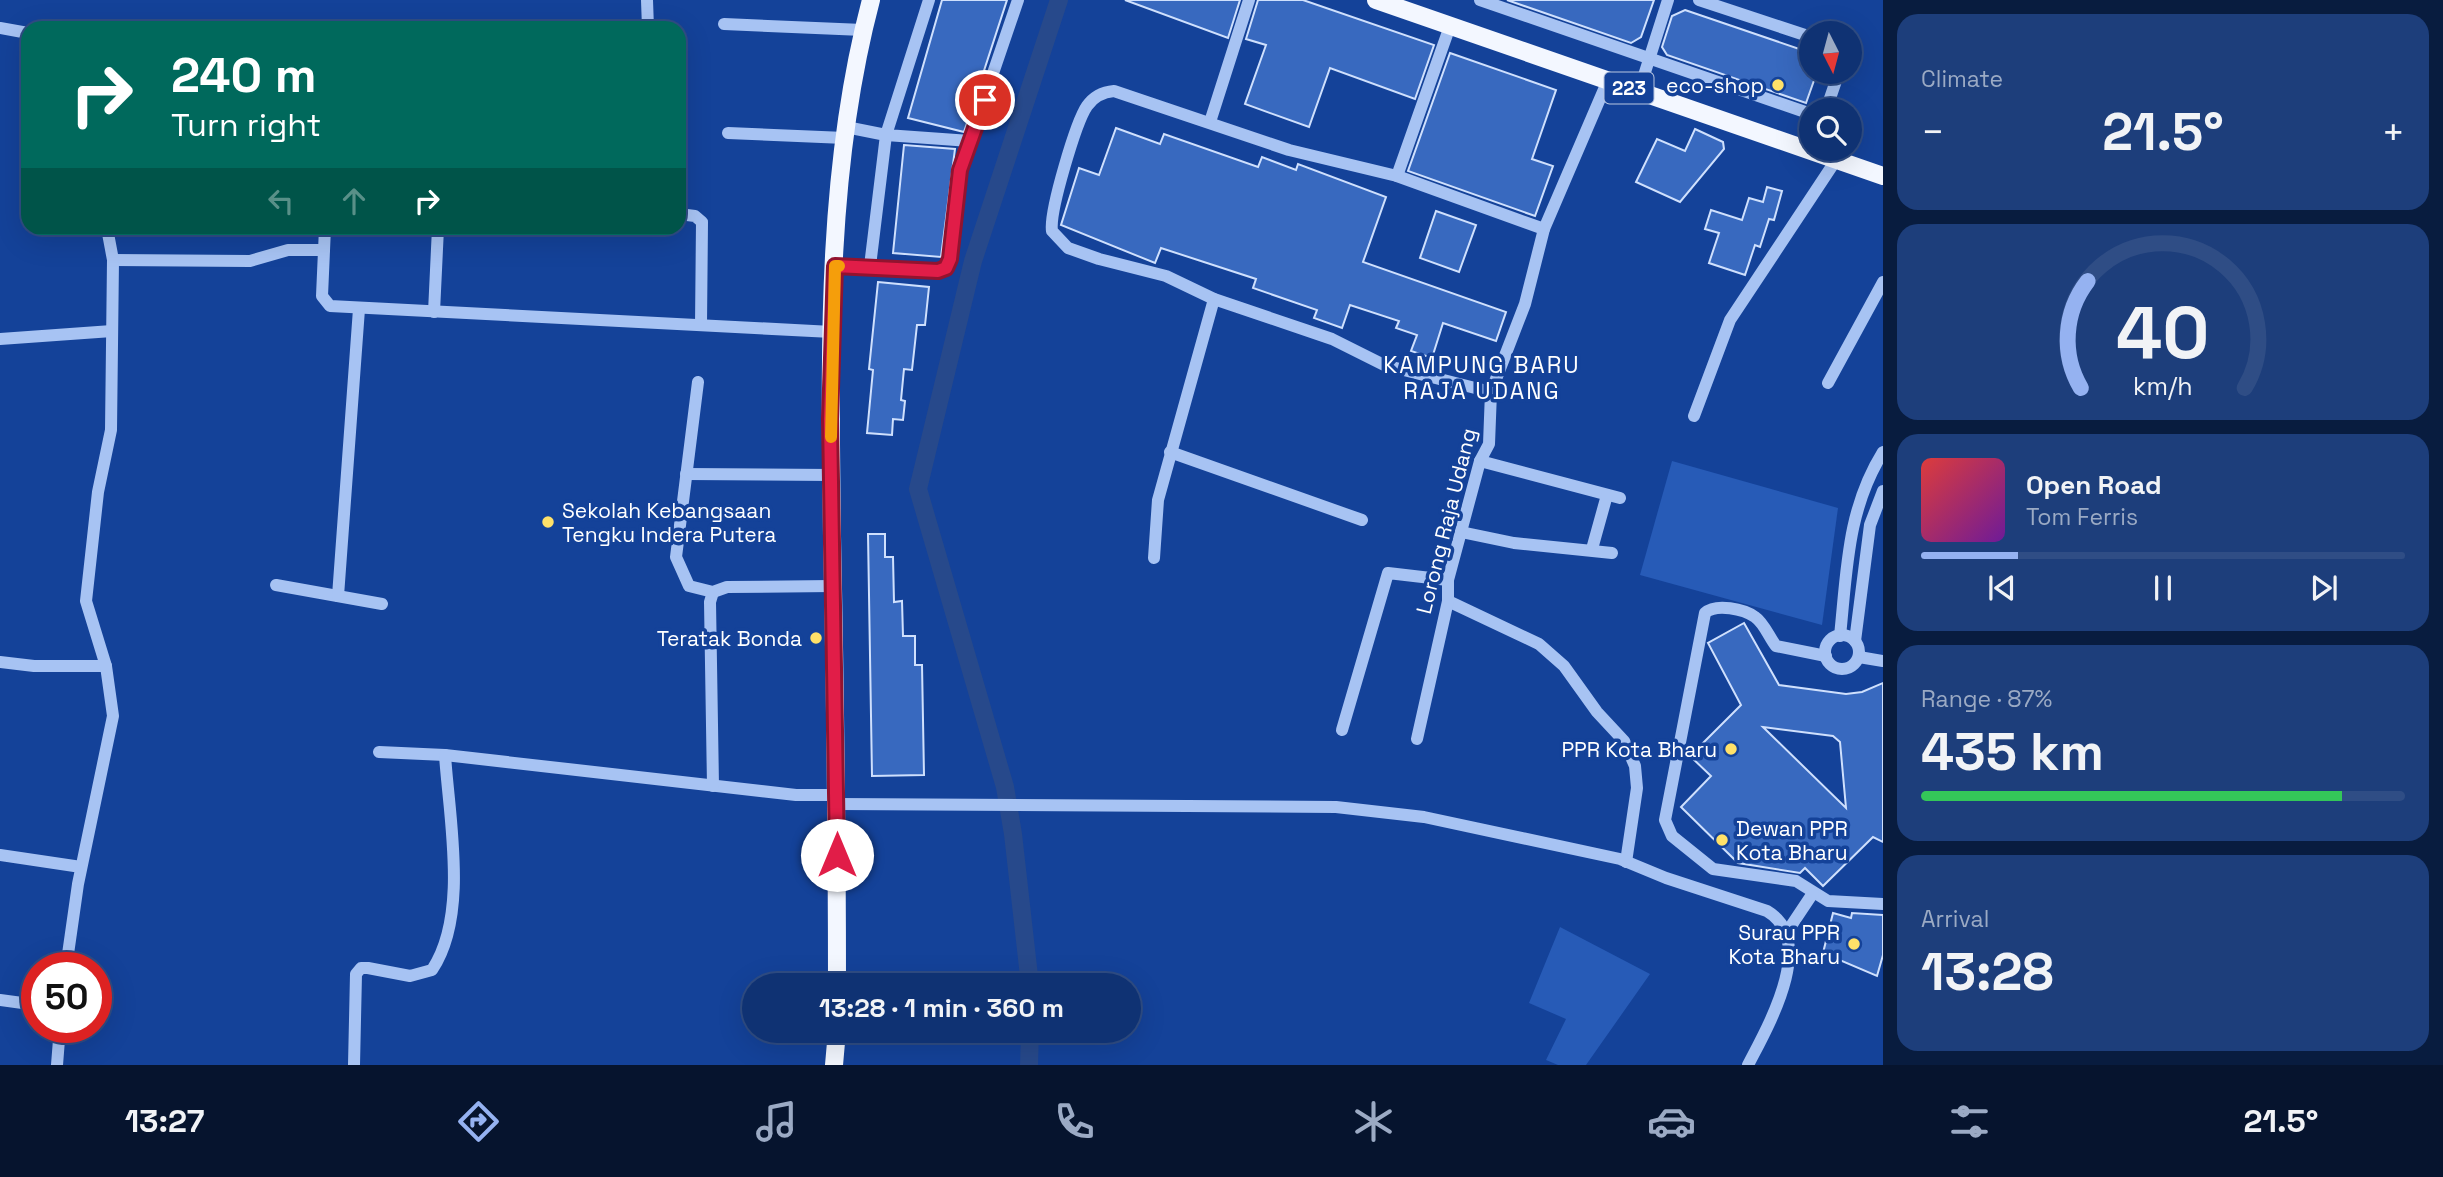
<!DOCTYPE html>
<meta charset="utf-8">
<style>
body{margin:0;font-family:"Space Grotesk",sans-serif;background:#1d3e7b;color:#f1f3f6;height:100vh;display:flex;flex-direction:column;font-size:26px;white-space:nowrap}
*{box-sizing:border-box;margin:0}
p{font-size:23px;color:#9baac4}
.icon{flex:none;width:38px;height:38px;fill:none;stroke:currentColor;stroke-width:2;stroke-linecap:round;stroke-linejoin:round}
.map{position:relative;flex:1;overflow:hidden}
.side{display:flex;flex-direction:column;gap:14px;padding:14px;background:#081c3f;width:560px}
.side>*{flex:none}
.top-card{position:absolute;left:21px;top:21px;width:665px;height:214px;border-radius:21px;box-shadow:0 7px 28px #0002,0 0 0 2px #2f4d85;background:#00695c;color:#fff;overflow:hidden}
.needle{width:46px;rotate:174deg}
.tools{position:absolute;left:1799px;top:21px;display:grid;gap:14px}
.tools a{display:grid;place-items:center;width:63px;height:63px;border-radius:50%;background:#0f3273;box-shadow:0 7px 28px #0002,0 0 0 2px #2f4d85;font-size:35px}
.speed{position:absolute;left:21px;top:952px;display:flex;gap:14px;font-size:35px;font-weight:700;text-align:center}
.speed>*{display:grid;place-content:center;width:91px;height:91px;border-radius:50%;background:#0f3273;box-shadow:0 7px 28px #0002,0 0 0 2px #2f4d85;line-height:1}
.speed .limit{border:10px solid #d22;background:#fff;color:#111}
.pin{position:absolute;display:grid;place-items:center;width:60px;height:60px;color:#fff;margin:-30px;border:4px solid #fff;border-radius:50%;box-shadow:0 2px 7px #0007}
.me{position:absolute;width:77px;margin:-38px;rotate:0deg;stroke-linejoin:round;filter:drop-shadow(0 0 5px #0008)}
.turn{display:flex;align-items:center;gap:24px;height:147px;padding:0 35px;font-size:32px}
.turn .icon{width:91px;height:91px;stroke-width:2.5}
.turn b{display:block;font-size:49px;line-height:60px}
.lanes{display:flex;align-items:center;height:66px;padding:0 35px;background:#0003;justify-content:center;gap:35px;direction:ltr}
.lanes .off{opacity:.35}
.big{font-size:52px;font-weight:700;line-height:1.1}
.side .card{flex:1;display:flex;flex-direction:column;justify-content:center;gap:10px;min-width:0;padding:0 24px;border-radius:21px;background:#1d3e7b}
.side .dial{align-items:center;gap:0}
.dial svg{height:182px;overflow:visible;fill:none;stroke:#2f4d85;stroke-width:7;stroke-linecap:round;text-anchor:middle}
.dial text{fill:#f1f3f6;stroke:none}
.song{display:flex;align-items:center;gap:21px}
.cover{width:84px;height:84px;border-radius:10px;background:linear-gradient(135deg,hsl(0 70% 55%),hsl(280 70% 35%))}
.played{height:7px;border-radius:4px;background:linear-gradient(90deg,#95b2f1 20%,#2f4d85 20%)}
.keys{display:flex;justify-content:space-around;direction:ltr}
.heat{display:flex;justify-content:space-between;align-items:center;font-size:38px;direction:ltr}
.charge{height:10px;border-radius:5px;background:linear-gradient(90deg,#34c759 87%,#2f4d85 0)}
.trip{position:absolute;left:742px;top:973px;width:399px;height:70px;border-radius:35px;background:#0f3273;box-shadow:0 7px 28px #0002,0 0 0 2px #2f4d85;font-weight:700;line-height:70px;text-align:center}
.tabs{display:flex;height:112px;justify-content:space-around;align-items:center;background:#06142e;color:#9baac4}
.tabs .icon{width:49px;height:49px}
.tabs .on{color:#95b2f1}
.tabs b{font-size:32px;color:#f1f3f6}
main{display:flex;flex:1;min-height:0}
.map>svg:first-child{display:block}
.green{fill:#275bb7}
.lines{fill:none;stroke-linecap:round;stroke-linejoin:round}
.canal{stroke:#27498b;stroke-width:18}
.building{fill:#3869bf;stroke:#cfe0fd;stroke-width:2;fill-rule:evenodd}
.minor{stroke:#a7c3f3;stroke-width:12}
.major{stroke:#f3f7ff;stroke-width:18}
.route-casing{stroke:#92132f;stroke-width:18}
.route{stroke:#e11d48;stroke-width:12}
.slow{stroke:#f59e0b;stroke-width:12}
.poi-dot{fill:#ffe169;stroke:#144299;stroke-width:2.5}
.labels{text-anchor:middle;dominant-baseline:central;stroke-width:7;stroke-linejoin:round;paint-order:stroke}
.shield{fill:#144299;stroke:#b8c6e0;stroke-width:2}
.shield-label{font-size:19px;font-weight:bold;fill:#fff}
.poi-label{font-size:21px;fill:#fff;stroke:#144299;text-anchor:end}
.street-label{font-size:21px;fill:#fff;stroke:#144299}
.neighbourhood-label{font-size:23px;letter-spacing:2px;fill:#fff;stroke:#144299}
</style>
<main>
<div class="map">
<svg width="1883" height="1065" viewBox="0 0 1883 1065">
<rect width="100%" height="100%" fill="#144299"/>
<!-- green -->
<g class="green">
<path d="M 1672,461 L 1838,508 L 1822,625 L 1640,575 Z"/>
<path d="M 1560,927 L 1650,974 L 1586,1065 L 1558,1065 L 1546,1060 L 1566,1019 L 1529,1003 Z"/>
</g>
<g class="lines">
<!-- canal -->
<g class="canal">
<path d="M 1030,985 L 1013,834 L 1005,787 L 918,489 L 973,261 L 1059,0"/>
<path d="M 1029,1065 L 1030,1031"/>
</g>
</g>
<!-- building -->
<g class="building">
<path d="M 942,0 L 1007,0 L 964,132 L 908,118 Z"/>
<path d="M 1125,0 L 1240,0 L 1228,38 Z"/>
<path d="M 1258,0 L 1303,0 L 1434,45 L 1415,99 L 1330,68 L 1309,127 L 1245,104 L 1266,45 L 1246,39 Z"/>
<path d="M 1507,0 L 1654,0 L 1641,37 L 1631,43 Z"/>
<path d="M 1685,10 L 1811,53 L 1811,72 L 1817,72 L 1806,103 L 1667,55 L 1662,47 L 1672,16 Z"/>
<path d="M 1450,53 L 1556,90 L 1532,159 L 1553,166 L 1535,216 L 1408,171 Z"/>
<path d="M 1116,128 L 1160,144 L 1164,134 L 1258,167 L 1262,157 L 1296,170 L 1298,164 L 1386,197 L 1363,262 L 1506,312 L 1496,341 L 1443,323 L 1432,358 L 1411,351 L 1417,335 L 1396,328 L 1399,321 L 1350,305 L 1342,328 L 1314,318 L 1317,310 L 1253,288 L 1256,279 L 1161,248 L 1155,263 L 1061,225 L 1079,168 L 1099,175 Z"/>
<path d="M 1695,129 L 1723,142 L 1724,149 L 1680,202 L 1636,182 L 1657,139 L 1685,151 Z"/>
<path d="M 904,145 L 955,149 L 941,257 L 893,253 Z"/>
<path d="M 1767,187 L 1782,191 L 1774,220 L 1769,219 L 1760,247 L 1755,245 L 1745,275 L 1709,263 L 1719,233 L 1705,229 L 1711,210 L 1742,220 L 1749,198 L 1763,202 Z"/>
<path d="M 1436,211 L 1476,225 L 1459,272 L 1420,258 Z"/>
<path d="M 878,282 L 929,287 L 925,325 L 917,325 L 912,370 L 904,369 L 901,400 L 905,401 L 903,420 L 893,419 L 892,435 L 867,433 L 873,370 L 869,369 Z"/>
<path d="M 868,534 L 885,534 L 885,557 L 893,557 L 894,602 L 902,601 L 903,636 L 915,636 L 915,665 L 922,665 L 924,775 L 872,776 Z"/>
<path d="M 1744,623 L 1779,685 L 1846,694 L 1862,692 L 1883,683 L 1883,842 L 1873,837 L 1823,886 L 1805,868 L 1800,873 L 1738,863 L 1681,807 L 1711,776 L 1690,756 L 1741,705 L 1708,643 ZM 1763,727 L 1833,736 L 1840,742 L 1846,808 Z"/>
<path d="M 1833,913 L 1851,918 L 1852,913 L 1883,915 L 1883,955 L 1877,976 L 1823,953 Z"/>
</g>
<g class="lines">
<!-- minor -->
<g class="minor">
<path d="M 647,0 L 648,28"/>
<path d="M 929,0 L 886,135 L 970,141"/>
<path d="M 1480,0 L 1811,114"/>
<path d="M 1699,0 L 1811,37"/>
<path d="M 724,24 L 863,30"/>
<path d="M 0,28 L 28,33"/>
<path d="M 1639,91 L 1668,0"/>
<path d="M 1826,110 L 1839,72"/>
<path d="M 1210,122 L 1249,0"/>
<path d="M 846,127 L 886,135 L 870,266"/>
<path d="M 728,133 L 845,138"/>
<path d="M 1397,176 L 1450,26"/>
<path d="M 679,214 L 695,216 L 702,222 L 701,325"/>
<path d="M 325,228 L 322,296 L 330,306 L 832,332"/>
<path d="M 113,260 L 250,261 L 288,250 L 324,250"/>
<path d="M 835,266 L 938,271 L 946,268 L 950,259 L 960,170 L 1018,0"/>
<path d="M 434,312 L 438,228"/>
<path d="M 0,339 L 112,331"/>
<path d="M 698,382 L 676,557 L 689,586 L 713,592 L 727,587 L 833,586"/>
<path d="M 1828,383 L 1883,282"/>
<path d="M 1491,392 L 1384,365 L 1332,339 L 1214,299 L 1166,276 L 1099,259 L 1068,248 L 1052,231 C 1049,212 1076,122 1087,106 C 1094,96 1103,92 1114,91 L 1289,150 L 1397,176 L 1544,229"/>
<path d="M 1694,416 L 1730,320 L 1836,160"/>
<path d="M 1170,452 L 1362,520"/>
<path d="M 1480,461 L 1620,498"/>
<path d="M 686,474 L 832,475"/>
<path d="M 1461,532 L 1514,543 L 1612,553"/>
<path d="M 1592,549 L 1607,495"/>
<path d="M 1154,558 L 1158,500 L 1214,299"/>
<path d="M 276,585 L 382,604"/>
<path d="M 338,596 L 359,309"/>
<path d="M 1448,601 L 1539,644 L 1564,666 L 1597,712 L 1624,741 L 1635,766 L 1637,788 L 1626,862"/>
<circle cx="1842" cy="652" r="17"/>
<path d="M 1840,636 C 1847,569 1847,510 1883,452"/>
<path d="M 1855,641 L 1870,525 L 1883,491"/>
<path d="M 1826,656 L 1776,646 C 1769,637 1764,623 1755,617 C 1744,609 1716,603 1705,613 L 1665,820 L 1672,836 L 1713,869 L 1796,881 L 1828,901 L 1883,904"/>
<path d="M 1859,657 L 1883,661"/>
<path d="M 0,662 L 34,666 L 106,666"/>
<path d="M 1342,730 L 1388,573 L 1448,580"/>
<path d="M 1417,739 L 1448,601 L 1448,580 L 1480,461 L 1489,444 L 1491,392 L 1525,304 L 1544,229 L 1608,80"/>
<path d="M 379,752 L 445,755 L 796,795 L 837,795"/>
<path d="M 713,786 L 710,602 L 713,592"/>
<path d="M 837,804 L 1336,807 L 1424,817 L 1620,859 L 1666,878 L 1767,911 C 1818,941 1767,1028 1748,1065"/>
<path d="M 0,855 L 81,867"/>
<path d="M 1787,932 L 1813,893"/>
<path d="M 66,968 L 78,884 L 113,716 L 106,666 L 86,601 L 98,492 L 111,430 L 113,260 L 107,228"/>
<path d="M 0,1000 L 37,1005"/>
<path d="M 57,1065 L 60,1027"/>
<path d="M 354,1065 L 356,974 L 361,968 L 368,968 L 410,976 L 432,970 C 469,915 449,818 445,755"/>
</g>
<!-- major -->
<g class="major">
<path d="M 1376,0 L 1883,176"/>
<path d="M 837,985 C 837,835 835,686 832,536 C 830,358 825,173 871,0"/>
<path d="M 834,1065 L 837,1031"/>
</g>
</g>
<g class="lines">
<defs>
<path id="route" d="M 837,855 L 830,419 L 835,266 L 938,271 L 946,268 L 950,259 L 960,170 L 985,100"/>
</defs>
<!-- route casing -->
<use href="#route" class="route-casing"/>
<!-- route -->
<use href="#route" class="route"/>
<!-- slow -->
<path class="slow" d="M 831,437 L 835,266 L 839,266"/>
</g>
<!-- markers -->
<g class="poi-dot">
<circle cx="1778" cy="85" r="7"/>
<circle cx="548" cy="522" r="7"/>
<circle cx="816" cy="638" r="7"/>
<circle cx="1731" cy="749" r="7"/>
<circle cx="1722" cy="840" r="7"/>
<circle cx="1854" cy="944" r="7"/>
</g>
<g class="labels">
<!-- shield labels -->
<rect class="shield" x="1604.5" y="72.5" width="49" height="31" rx="5"/>
<g class="shield-label">
<text x="1629" y="88">223</text>
</g>
<!-- poi labels -->
<g class="poi-label">
<text x="1764" y="85">eco-shop</text>
<text x="562" y="510" text-anchor="start">Sekolah Kebangsaan<tspan x="562" dy="24">Tengku Indera Putera</tspan></text>
<text x="802" y="638">Teratak Bonda</text>
<text x="1717" y="749">PPR Kota Bharu</text>
<text x="1736" y="828" text-anchor="start">Dewan PPR<tspan x="1736" dy="24">Kota Bharu</tspan></text>
<text x="1840" y="932">Surau PPR<tspan x="1840" dy="24">Kota Bharu</tspan></text>
</g>
<!-- street labels -->
<g class="street-label">
<text transform="translate(1446 521) rotate(-76)">Lorong Raja Udang</text>
</g>
<!-- neighbourhood labels -->
<g class="neighbourhood-label">
<text x="1482" y="365">KAMPUNG BARU<tspan x="1482" dy="26">RAJA UDANG</tspan></text>
</g>
</g>
</svg>
<div class="tools">
<a><svg class="needle" viewBox="-14 -14 28 28"><path d="M0-13l5 13h-10z" fill="#e53935"/><path d="M0 13l5-13h-10z" fill="#9baac4"/></svg></a>
<a><svg class="icon" aria-label="search" viewBox="0 0 24 24"><circle cx="10" cy="10" r="6"/><path d="M15 15l6 6"/></svg></a>
</div>
<div class="speed"><div class="limit">50</div></div>
<div class="pin" style="left:985px;top:100px;background:#d93025"><svg class="icon" aria-label="arrive" viewBox="0 0 24 24"><path d="M6 21V4h12l-3 4 3 4H6"/></svg></div>
<svg class="me" style="left:837px;top:855px" viewBox="-20 -20 40 40"><circle r="19" fill="#fff"/><path d="M0-13L10 11 0 6-10 11z" fill="#e11d48"/></svg>
<div class="trip">13:28 · 1 min · 360 m</div>
<div class="top-card">
<div class="turn"><svg class="icon" aria-label="right" viewBox="0 0 24 24"><path d="M7 20v-9h11M14 6l5 5-5 5"/></svg><div><b>240 m</b>Turn right</div></div>
<div class="lanes"><svg class="icon off" aria-label="left" viewBox="0 0 24 24"><path d="M17 20v-9H6M10 6l-5 5 5 5"/></svg><svg class="icon off" aria-label="ahead" viewBox="0 0 24 24"><path d="M12 20V5M6 11l6-6 6 6"/></svg><svg class="icon" aria-label="right" viewBox="0 0 24 24"><path d="M7 20v-9h11M14 6l5 5-5 5"/></svg></div>
</div>
</div>
<section class="side">
<div class="card"><p>Climate</p>
<div class="heat"><a>−</a><b class="big">21.5°</b><a>+</a></div>
</div>
<div class="card dial"><svg viewBox="0 0 100 80">
<path d="M14 69A42 42 0 1 1 86 69"/>
<path d="M14 69A42 42 0 0 1 17 22" stroke="#95b2f1"/>
<text x="50" y="56" font-size="32" font-weight="700">40</text>
<text x="50" y="72" font-size="11">km/h</text>
</svg></div>
<div class="card">
<div class="song"><i class="cover"></i><div><b>Open Road</b><p>Tom Ferris</p></div></div>
<div class="played"></div>
<div class="keys"><svg class="icon" aria-label="previous" viewBox="0 0 24 24"><path d="M18 5L8 12l10 7zM5 5v14"/></svg><svg class="icon" aria-label="pause" viewBox="0 0 24 24"><path d="M8 5v14M16 5v14"/></svg><svg class="icon" aria-label="next" viewBox="0 0 24 24"><path d="M6 5l10 7-10 7zM19 5v14"/></svg></div>
</div>
<div class="card"><p>Range · 87%</p><b class="big">435 km</b><div class="charge"></div></div>
<div class="card"><p>Arrival</p><b class="big">13:28</b></div>
</section>
</main>
<nav class="tabs">
<b>13:27</b>
<svg class="icon on" aria-label="directions" viewBox="0 0 24 24"><path d="M12 3l9 9-9 9-9-9zM9 14v-3h6M13 9l2 2-2 2"/></svg>
<svg class="icon" aria-label="music" viewBox="0 0 24 24"><path d="M9 18V5l10-2v13"/><circle cx="6" cy="18" r="3"/><circle cx="16" cy="16" r="3"/></svg>
<svg class="icon" aria-label="phone" viewBox="0 0 24 24"><path d="M5 4h4l2 5-3 2q2 4 5 5l2-3 5 2v4C11 20 4 13 5 4z"/></svg>
<svg class="icon" aria-label="climate" viewBox="0 0 24 24"><path d="M12 3v18M4 7l16 10M4 17L20 7"/></svg>
<svg class="icon" aria-label="car" viewBox="0 0 24 24"><path d="M5 17H2v-5l4-1 3-4h7l3 4 3 1v5h-3M9 17h6M6 11h13"/><circle cx="7" cy="17" r="2"/><circle cx="17" cy="17" r="2"/></svg>
<svg class="icon" aria-label="filters" viewBox="0 0 24 24"><path d="M4 7h16M4 17h16"/><circle cx="9" cy="7" r="2"/><circle cx="15" cy="17" r="2"/></svg>
<b>21.5°</b>
</nav>
